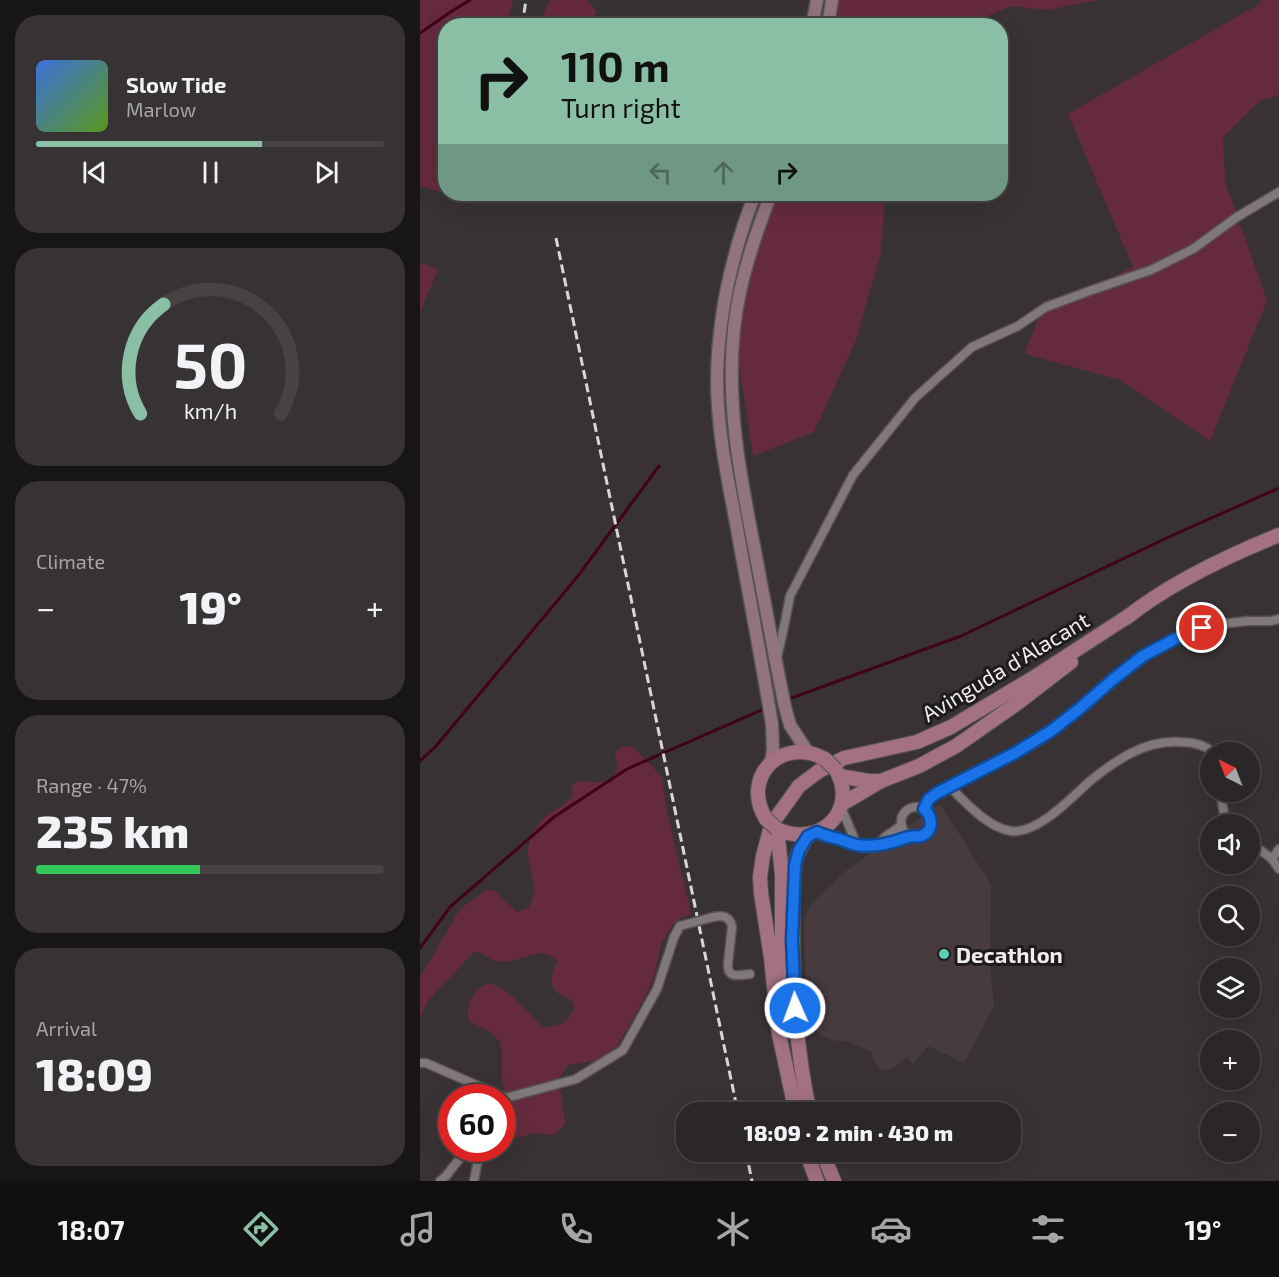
<!DOCTYPE html>
<meta charset="utf-8">
<style>
body{margin:0;font-family:"Exo 2",sans-serif;background:#373233;color:#f1f3f6;height:100vh;display:flex;flex-direction:column;font-size:22px;white-space:nowrap}
*{box-sizing:border-box;margin:0}
p{font-size:20px;color:#a6a5a7}
.icon{flex:none;width:33px;height:33px;fill:none;stroke:currentColor;stroke-width:2;stroke-linecap:round;stroke-linejoin:round}
.map{position:relative;flex:1;overflow:hidden}
.details{display:flex;flex-direction:column;gap:15px;padding:15px;background:#181515;width:420px}
.details>*{flex:none}
.top-card{position:absolute;left:18px;top:18px;width:570px;height:183px;border-radius:24px;box-shadow:0 6px 24px #0002,0 0 0 2px #474344;background:#8abfa5;color:#111;overflow:hidden}
.needle{width:39px;rotate:318deg}
.tools{position:absolute;left:780px;top:742px;display:grid;gap:12px}
.tools a{display:grid;place-items:center;width:60px;height:60px;border-radius:50%;background:#2b2627;box-shadow:0 6px 24px #0002,0 0 0 2px #474344;font-size:30px}
.speed{position:absolute;left:18px;top:1084px;display:flex;gap:12px;font-size:30px;font-weight:700;text-align:center}
.speed>*{display:grid;place-content:center;width:78px;height:78px;border-radius:50%;background:#2b2627;box-shadow:0 6px 24px #0002,0 0 0 2px #474344;line-height:1}
.speed .limit{border:9px solid #d22;background:#fff;color:#111}
.pin{position:absolute;display:grid;place-items:center;width:51px;height:51px;color:#fff;margin:-26px;border:3px solid #fff;border-radius:50%;box-shadow:0 2px 6px #0007}
.me{position:absolute;width:66px;margin:-33px;rotate:358deg;stroke-linejoin:round;filter:drop-shadow(0 0 4px #0008)}
.turn{display:flex;align-items:center;gap:21px;height:126px;padding:0 24px;font-size:27px}
.turn .icon{width:78px;height:78px;stroke-width:2.5}
.turn b{display:block;font-size:42px;line-height:51px}
.lanes{display:flex;align-items:center;height:57px;padding:0 24px;background:#0003;justify-content:center;gap:30px;direction:ltr}
.lanes .off{opacity:.35}
.big{font-size:45px;font-weight:800;line-height:1.1}
.details .widget{flex:1;display:flex;flex-direction:column;justify-content:center;gap:9px;min-width:0;padding:0 21px;border-radius:24px;background:#373233}
.details .dial{align-items:center;gap:0}
.dial svg{height:156px;overflow:visible;fill:none;stroke:#474344;stroke-width:7;stroke-linecap:round;text-anchor:middle}
.dial text{fill:#f1f3f6;stroke:none}
.song{display:flex;align-items:center;gap:18px}
.cover{width:72px;height:72px;border-radius:9px;background:linear-gradient(135deg,hsl(220 70% 55%),hsl(90 70% 35%))}
.played{height:6px;border-radius:3px;background:linear-gradient(90deg,#8abfa5 65%,#474344 65%)}
.keys{display:flex;justify-content:space-around;direction:ltr}
.heat{display:flex;justify-content:space-between;align-items:center;font-size:33px;direction:ltr}
.charge{height:9px;border-radius:4px;background:linear-gradient(90deg,#34c759 47%,#474344 0)}
.trip{position:absolute;left:256px;top:1102px;width:345px;height:60px;border-radius:24px;background:#2b2627;box-shadow:0 6px 24px #0002,0 0 0 2px #474344;font-weight:800;line-height:60px;text-align:center}
.tab-bar{display:flex;height:96px;justify-content:space-around;align-items:center;background:#110f10;color:#a6a5a7}
.tab-bar .icon{width:42px;height:42px}
.tab-bar .selected{color:#8abfa5}
.tab-bar b{font-size:27px;color:#f1f3f6}
main{display:flex;flex:1;min-height:0}
.map>svg:first-child{display:block}
.built{fill:#473b3e}
.green{fill:#662a3f}
.lines{fill:none;stroke-linecap:round;stroke-linejoin:round}
.stream{stroke:#41021e;stroke-width:3}
.minor-casing{stroke:#565152;stroke-width:11}
.secondary-casing{stroke:#565152;stroke-width:15}
.primary-casing{stroke:#565152;stroke-width:16}
.minor{stroke:#80787a;stroke-width:8}
.secondary{stroke:#91747d;stroke-width:12}
.primary{stroke:#a37180;stroke-width:14}
.rail{stroke:#dad5d6;stroke-width:3;stroke-dasharray:9 4.5;stroke-linecap:butt}
.minor-bridge-casing{stroke:#565152;stroke-width:11;stroke-linecap:butt}
.primary-bridge-casing{stroke:#565152;stroke-width:16;stroke-linecap:butt}
.minor-bridge{stroke:#80787a;stroke-width:8}
.primary-bridge{stroke:#a37180;stroke-width:14}
.route-casing{stroke:#114b97;stroke-width:15}
.route{stroke:#1a73e8;stroke-width:10}
.poi-dot{fill:#5cceba;stroke:#1e1b1b;stroke-width:2}
.labels{text-anchor:middle;dominant-baseline:central;stroke-width:6;stroke-linejoin:round;paint-order:stroke}
.street-label{font-size:22px;fill:#f0eced;stroke:#1e1b1b}
.poi-label{font-size:22px;font-weight:bold;fill:#f0eced;stroke:#1e1b1b;text-anchor:start}
</style>
<main>
<section class="details">
<div class="widget">
<div class="song"><i class="cover"></i><div><b>Slow Tide</b><p>Marlow</p></div></div>
<div class="played"></div>
<div class="keys"><svg class="icon" aria-label="previous" viewBox="0 0 24 24"><path d="M18 5L8 12l10 7zM5 5v14"/></svg><svg class="icon" aria-label="pause" viewBox="0 0 24 24"><path d="M8 5v14M16 5v14"/></svg><svg class="icon" aria-label="next" viewBox="0 0 24 24"><path d="M6 5l10 7-10 7zM19 5v14"/></svg></div>
</div>
<div class="widget dial"><svg viewBox="0 0 100 80">
<path d="M14 69A42 42 0 1 1 86 69"/>
<path d="M14 69A42 42 0 0 1 26 13" stroke="#8abfa5"/>
<text x="50" y="56" font-size="32" font-weight="700">50</text>
<text x="50" y="72" font-size="11">km/h</text>
</svg></div>
<div class="widget"><p>Climate</p>
<div class="heat"><a>−</a><b class="big">19°</b><a>+</a></div>
</div>
<div class="widget"><p>Range · 47%</p><b class="big">235 km</b><div class="charge"></div></div>
<div class="widget"><p>Arrival</p><b class="big">18:09</b></div>
</section>
<div class="map">
<svg width="859" height="1181" viewBox="0 0 859 1181">
<rect width="100%" height="100%" fill="#393234"/>
<!-- built -->
<path class="built" d="M 520,804 L 571,884 L 570,964 L 574,1006 L 544,1063 L 508,1046 L 493,1064 L 487,1057 L 474,1068 L 460,1071 L 450,1051 L 429,1042 L 411,1040 L 399,1033 L 390,1022 L 387,1021 L 384,917 L 392,903 L 423,873 Z"/>
<!-- green -->
<g class="green">
<path d="M 0,0 L 93,0 L 87,25 L 26,26 L 25,193 L 0,186 Z"/>
<path d="M 131,0 L 167,0 L 177,12 L 168,25 L 117,25 Z"/>
<path d="M 410,0 L 678,0 L 627,10 L 591,6 L 546,25 L 407,26 Z"/>
<path d="M 840,0 L 859,0 L 859,95 L 841,100 L 803,137 L 805,181 L 847,301 L 790,441 L 700,380 L 605,354 L 620,312 L 713,267 L 648,114 L 841,3 Z"/>
<path d="M 351,194 L 465,194 L 461,252 L 436,340 L 394,432 L 333,456 L 314,330 Z"/>
<path d="M 0,262 L 18,270 L 0,312 Z"/>
<path d="M 212,746 L 242,777 L 246,807 L 271,914 L 261,918 L 251,926 L 241,945 L 233,980 L 218,1010 L 198,1045 L 189,1053 L 175,1061 L 148,1065 L 139,1078 L 145,1124 L 135,1135 L 116,1133 L 84,1140 L 83,1139 L 82,1098 L 84,1088 L 82,1080 L 82,1051 L 80,1042 L 72,1033 L 49,1021 C 47,1011 48,1002 55,994 C 59,987 67,982 75,985 C 88,989 112,1017 123,1027 C 139,1027 152,1022 154,1004 C 148,996 144,998 138,993 C 127,984 133,971 137,961 C 123,945 107,959 91,961 C 87,961 80,962 76,961 C 67,959 64,951 54,952 L 7,1002 L 0,1020 L 0,977 L 40,909 L 67,890 L 75,891 L 97,912 L 109,907 L 115,890 L 107,852 L 112,833 L 123,818 L 143,805 L 153,796 L 151,788 L 156,781 C 169,782 196,787 197,767 C 197,762 195,757 195,752 L 202,747 Z"/>
</g>
<g class="lines">
<!-- stream -->
<g class="stream">
<path d="M 0,33 L 32,11 L 50,0"/>
<path d="M 366,700 L 541,636 L 753,535 L 859,488"/>
<path d="M 0,761 L 16,746 L 158,576 L 239,466"/>
<path d="M 0,948 L 30,907 L 134,817 L 207,769 L 346,708"/>
</g>
<defs>
<g id="minor">
<path d="M 357,658 L 365,622 L 370,596 L 433,475 L 495,398 L 552,347 L 598,326 L 626,307 L 672,290 L 731,270 L 773,249 L 817,217 L 859,192"/>
<path d="M 529,786 C 545,802 568,828 591,831 C 617,835 652,797 670,781 C 696,760 725,740 760,742 C 772,742 785,745 794,753"/>
<path d="M 800,792 L 804,813 L 811,825"/>
<path d="M 421,807 L 437,845"/>
<circle cx="496" cy="822" r="15"/>
<path d="M 504,809 L 509,799 L 517,793 L 582,760 L 619,739 L 659,709 L 706,669 L 723,656 L 753,640 L 782,628 L 801,624 L 827,621 L 851,621 L 859,619"/>
<path d="M 397,832 L 409,838 L 417,839 L 437,845 L 473,843 L 491,836"/>
<path d="M 830,842 L 852,859 L 859,869"/>
<path d="M 457,845 L 466,836 L 482,825"/>
<path d="M 852,859 L 859,849"/>
<path d="M 293,917 C 303,915 310,916 312,927 L 308,964 C 307,979 319,975 330,974"/>
<path d="M 0,1063 L 6,1063 L 86,1098 L 156,1079 L 203,1050 L 237,989 L 254,937 L 260,926"/>
<path d="M 20,1181 L 26,1176 L 47,1149"/>
<path d="M 54,1181 L 60,1149"/>
</g>
<g id="secondary">
<path d="M 392,26 L 397,0"/>
<path d="M 408,26 L 412,0"/>
<path d="M 335,194 C 312,253 298,315 297,379 C 297,428 307,476 316,523 C 328,590 341,657 352,724 L 353,749 L 351,762"/>
<path d="M 351,194 C 334,238 319,282 314,329 C 306,402 320,475 334,546 C 344,599 354,653 365,707 L 370,725 L 387,751"/>
</g>
<g id="primary">
<path d="M 706,618 C 750,583 807,556 859,535"/>
<path d="M 419,776 L 449,781 L 461,781"/>
<path d="M 422,804 L 461,781 L 499,766 L 536,746 L 599,702 L 651,662"/>
<path d="M 346,819 C 320,777 362,735 405,759"/>
<path d="M 357,829 L 362,874 L 362,983"/>
<path d="M 357,829 C 399,849 439,811 416,770"/>
<path d="M 388,836 C 383,844 378,851 376,860 C 372,874 373,900 373,916 C 372,982 375,1048 390,1113"/>
<path d="M 376,1113 L 359,1034 L 351,958 L 341,893 L 340,877 L 343,856 L 350,830 L 356,818 L 379,786 L 399,771 L 424,758 L 497,742 L 531,727 L 613,678 L 713,613"/>
<path d="M 386,1152 L 397,1181"/>
<path d="M 402,1152 L 414,1181"/>
</g>
</defs>
<!-- minor casing -->
<use href="#minor" class="minor-casing"/>
<!-- secondary casing -->
<use href="#secondary" class="secondary-casing"/>
<!-- primary casing -->
<use href="#primary" class="primary-casing"/>
<!-- minor -->
<use href="#minor" class="minor"/>
<!-- secondary -->
<use href="#secondary" class="secondary"/>
<!-- primary -->
<use href="#primary" class="primary"/>
<!-- rail -->
<g class="rail">
<path d="M 102,26 L 106,0"/>
<path d="M 136,238 L 318,1113"/>
<path d="M 326,1152 L 332,1181"/>
</g>
<defs>
<path id="minor-bridge" d="M 260,926 L 293,917"/>
<g id="primary-bridge">
<path d="M 405,759 L 416,770"/>
<path d="M 346,819 L 357,829"/>
</g>
</defs>
<!-- minor-bridge casing -->
<use href="#minor-bridge" class="minor-bridge-casing"/>
<!-- primary-bridge casing -->
<use href="#primary-bridge" class="primary-bridge-casing"/>
<!-- minor-bridge -->
<use href="#minor-bridge" class="minor-bridge"/>
<!-- primary-bridge -->
<use href="#primary-bridge" class="primary-bridge"/>
</g>
<g class="lines">
<defs>
<path id="route" d="M 375,1008 L 372,940 L 375,865 L 379,850 L 388,836 L 397,832 C 405,836 411,837 419,839 C 425,841 431,844 437,845 C 454,848 472,843 488,837 C 492,836 496,837 501,836 C 514,831 513,817 504,809 L 509,799 L 517,793 L 595,753 L 631,731 L 659,709 L 696,677 L 723,656 L 753,640 L 782,628"/>
</defs>
<!-- route casing -->
<use href="#route" class="route-casing"/>
<!-- route -->
<use href="#route" class="route"/>
</g>
<!-- markers -->
<circle class="poi-dot" cx="524" cy="954" r="6"/>
<g class="labels">
<!-- street labels -->
<g class="street-label">
<text transform="translate(585 666) rotate(-31)">Avinguda d'Alacant</text>
</g>
<!-- poi labels -->
<g class="poi-label">
<text x="536" y="954">Decathlon</text>
</g>
</g>
</svg>
<div class="tools">
<a><svg class="needle" viewBox="-14 -14 28 28"><path d="M0-13l5 13h-10z" fill="#e53935"/><path d="M0 13l5-13h-10z" fill="#a6a5a7"/></svg></a>
<a><svg class="icon" aria-label="sound" viewBox="0 0 24 24"><path d="M4 9h4l5-4v14l-5-4H4zM17 9q2 3 0 6"/></svg></a>
<a><svg class="icon" aria-label="search" viewBox="0 0 24 24"><circle cx="10" cy="10" r="6"/><path d="M15 15l6 6"/></svg></a>
<a><svg class="icon" aria-label="layers" viewBox="0 0 24 24"><path d="M12 4l9 5-9 5-9-5zM3 14l9 5 9-5"/></svg></a>
<a>+</a>
<a>−</a>
</div>
<div class="speed"><div class="limit">60</div></div>
<div class="pin" style="left:782px;top:628px;background:#d93025"><svg class="icon" aria-label="arrive" viewBox="0 0 24 24"><path d="M6 21V4h12l-3 4 3 4H6"/></svg></div>
<svg class="me" style="left:375px;top:1008px" viewBox="-20 -20 40 40"><circle r="17" fill="#1a73e8" stroke="#fff" stroke-width="3"/><path d="M0-11L8 9 0 5-8 9z" fill="#fff"/></svg>
<div class="trip">18:09 · 2 min · 430 m</div>
<div class="top-card">
<div class="turn"><svg class="icon" aria-label="right" viewBox="0 0 24 24"><path d="M7 20v-9h11M14 6l5 5-5 5"/></svg><div><b>110 m</b>Turn right</div></div>
<div class="lanes"><svg class="icon off" aria-label="left" viewBox="0 0 24 24"><path d="M17 20v-9H6M10 6l-5 5 5 5"/></svg><svg class="icon off" aria-label="ahead" viewBox="0 0 24 24"><path d="M12 20V5M6 11l6-6 6 6"/></svg><svg class="icon" aria-label="right" viewBox="0 0 24 24"><path d="M7 20v-9h11M14 6l5 5-5 5"/></svg></div>
</div>
</div>
</main>
<nav class="tab-bar">
<b>18:07</b>
<svg class="icon selected" aria-label="directions" viewBox="0 0 24 24"><path d="M12 3l9 9-9 9-9-9zM9 14v-3h6M13 9l2 2-2 2"/></svg>
<svg class="icon" aria-label="music" viewBox="0 0 24 24"><path d="M9 18V5l10-2v13"/><circle cx="6" cy="18" r="3"/><circle cx="16" cy="16" r="3"/></svg>
<svg class="icon" aria-label="phone" viewBox="0 0 24 24"><path d="M5 4h4l2 5-3 2q2 4 5 5l2-3 5 2v4C11 20 4 13 5 4z"/></svg>
<svg class="icon" aria-label="climate" viewBox="0 0 24 24"><path d="M12 3v18M4 7l16 10M4 17L20 7"/></svg>
<svg class="icon" aria-label="car" viewBox="0 0 24 24"><path d="M5 17H2v-5l4-1 3-4h7l3 4 3 1v5h-3M9 17h6M6 11h13"/><circle cx="7" cy="17" r="2"/><circle cx="17" cy="17" r="2"/></svg>
<svg class="icon" aria-label="filters" viewBox="0 0 24 24"><path d="M4 7h16M4 17h16"/><circle cx="9" cy="7" r="2"/><circle cx="15" cy="17" r="2"/></svg>
<b>19°</b>
</nav>
